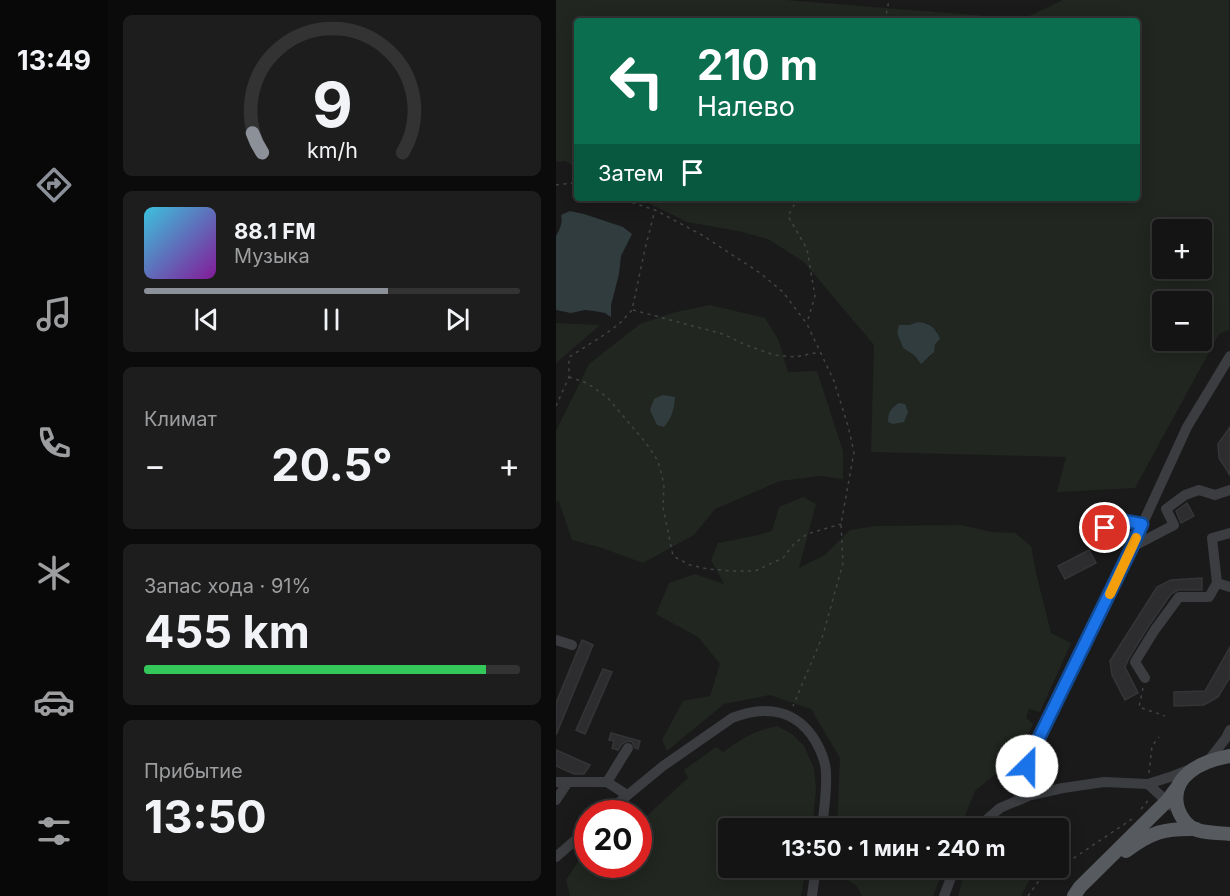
<!DOCTYPE html>
<html lang="ru">
<meta charset="utf-8">
<style>
body{margin:0;font-family:Inter,sans-serif;background:#1d1d1d;color:#f1f3f6;height:100vh;display:flex;flex-direction:column;font-size:22px;white-space:nowrap}
*{box-sizing:border-box;margin:0}
p{font-size:20px;color:#9d9ea0}
.icon{flex:none;width:33px;height:33px;fill:none;stroke:currentColor;stroke-width:2;stroke-linecap:round;stroke-linejoin:round}
.map{position:relative;flex:1;overflow:hidden}
.side{display:flex;flex-direction:column;gap:15px;padding:15px;background:#0b0b0b;width:448px}
.side>*{flex:none}
.banner{position:absolute;left:18px;top:18px;width:566px;height:183px;border-radius:6px;box-shadow:0 3px 15px #0003,0 0 0 2px #333334;background:#0b6e4f;color:#fff;overflow:hidden}
.buttons{position:absolute;left:596px;top:219px;display:grid;gap:12px}
.buttons a{display:grid;place-items:center;width:60px;height:60px;border-radius:6px;background:#141414;box-shadow:0 3px 15px #0003,0 0 0 2px #333334;font-size:30px}
.speed{position:absolute;left:18px;top:800px;display:flex;gap:12px;font-size:30px;font-weight:700;text-align:center}
.speed>*{display:grid;place-content:center;width:78px;height:78px;border-radius:50%;background:#141414;box-shadow:0 3px 15px #0003,0 0 0 2px #333334;line-height:1}
.speed .limit{border:9px solid #d22;background:#fff;color:#111}
.pin{position:absolute;display:grid;place-items:center;width:51px;height:51px;color:#fff;margin:-26px;border:3px solid #fff;border-radius:50%;box-shadow:0 2px 6px #0007}
.me{position:absolute;width:66px;margin:-33px;rotate:23deg;stroke-linejoin:round;filter:drop-shadow(0 0 4px #0008)}
.turn{display:flex;align-items:center;gap:21px;height:126px;padding:0 24px;font-size:27px}
.turn .icon{width:78px;height:78px;stroke-width:2.5}
.turn b{display:block;font-size:42px;line-height:51px}
.then{display:flex;align-items:center;height:57px;padding:0 24px;background:#0003;gap:12px;font-size:22px}
.big{font-size:45px;font-weight:700;line-height:1.1}
.side .card{flex:1;display:flex;flex-direction:column;justify-content:center;gap:9px;min-width:0;padding:0 21px;border-radius:9px;background:#1d1d1d}
.side .dial{align-items:center;gap:0}
.dial svg{height:156px;overflow:visible;fill:none;stroke:#333334;stroke-width:7;stroke-linecap:round;text-anchor:middle}
.dial text{fill:#f1f3f6;stroke:none}
.song{display:flex;align-items:center;gap:18px}
.cover{width:72px;height:72px;border-radius:9px;background:linear-gradient(135deg,hsl(190 70% 55%),hsl(290 70% 35%))}
.played{height:6px;border-radius:3px;background:linear-gradient(90deg,#8c9099 65%,#333334 65%)}
.keys{display:flex;justify-content:space-around;direction:ltr}
.heat{display:flex;justify-content:space-between;align-items:center;font-size:33px;direction:ltr}
.charge{height:9px;border-radius:4px;background:linear-gradient(90deg,#34c759 91%,#333334 0)}
.trip{position:absolute;left:162px;top:818px;width:351px;height:60px;border-radius:6px;background:#141414;box-shadow:0 3px 15px #0003,0 0 0 2px #333334;font-weight:700;line-height:60px;text-align:center}
main{display:flex;flex:1;min-height:0}
.tabs{display:flex;flex-direction:column;width:108px;justify-content:space-around;align-items:center;background:#080808;color:#9d9ea0}
.tabs .icon{width:42px;height:42px}
.tabs .on{color:#8c9099}
.tabs b{font-size:27px;color:#f1f3f6}
.map>svg:first-child{display:block}
.green{fill:#212620;fill-rule:evenodd}
.water{fill:#313c3e}
.building{fill:#2d2d2f;stroke:#343537;stroke-width:1.5}
.lines{fill:none;stroke-linecap:round;stroke-linejoin:round}
.path{stroke:#414447;stroke-width:1.5;stroke-dasharray:3 4.5;stroke-linecap:butt}
.minor{stroke:#3b3d40;stroke-width:10}
.major{stroke:#575b5f;stroke-width:14}
.route-casing{stroke:#114b97;stroke-width:15}
.route{stroke:#1a73e8;stroke-width:10}
.slow{stroke:#f59e0b;stroke-width:10}
</style>
<main>
<nav class="tabs">
<b>13:49</b>
<svg class="icon on" aria-label="directions" viewBox="0 0 24 24"><path d="M12 3l9 9-9 9-9-9zM9 14v-3h6M13 9l2 2-2 2"/></svg>
<svg class="icon" aria-label="music" viewBox="0 0 24 24"><path d="M9 18V5l10-2v13"/><circle cx="6" cy="18" r="3"/><circle cx="16" cy="16" r="3"/></svg>
<svg class="icon" aria-label="phone" viewBox="0 0 24 24"><path d="M5 4h4l2 5-3 2q2 4 5 5l2-3 5 2v4C11 20 4 13 5 4z"/></svg>
<svg class="icon" aria-label="climate" viewBox="0 0 24 24"><path d="M12 3v18M4 7l16 10M4 17L20 7"/></svg>
<svg class="icon" aria-label="car" viewBox="0 0 24 24"><path d="M5 17H2v-5l4-1 3-4h7l3 4 3 1v5h-3M9 17h6M6 11h13"/><circle cx="7" cy="17" r="2"/><circle cx="17" cy="17" r="2"/></svg>
<svg class="icon" aria-label="filters" viewBox="0 0 24 24"><path d="M4 7h16M4 17h16"/><circle cx="9" cy="7" r="2"/><circle cx="15" cy="17" r="2"/></svg>
</nav>
<section class="side">
<div class="card dial"><svg viewBox="0 0 100 80">
<path d="M14 69A42 42 0 1 1 86 69"/>
<path d="M14 69A42 42 0 0 1 9 59" stroke="#8c9099"/>
<text x="50" y="56" font-size="32" font-weight="700">9</text>
<text x="50" y="72" font-size="11">km/h</text>
</svg></div>
<div class="card">
<div class="song"><i class="cover"></i><div><b>88.1 FM</b><p>Музыка</p></div></div>
<div class="played"></div>
<div class="keys"><svg class="icon" aria-label="previous" viewBox="0 0 24 24"><path d="M18 5L8 12l10 7zM5 5v14"/></svg><svg class="icon" aria-label="pause" viewBox="0 0 24 24"><path d="M8 5v14M16 5v14"/></svg><svg class="icon" aria-label="next" viewBox="0 0 24 24"><path d="M6 5l10 7-10 7zM19 5v14"/></svg></div>
</div>
<div class="card"><p>Климат</p>
<div class="heat"><a>−</a><b class="big">20.5°</b><a>+</a></div>
</div>
<div class="card"><p>Запас хода · 91%</p><b class="big">455 km</b><div class="charge"></div></div>
<div class="card"><p>Прибытие</p><b class="big">13:50</b></div>
</section>
<div class="map">
<svg width="674" height="896" viewBox="0 0 674 896">
<rect width="100%" height="100%" fill="#1a1a1b"/>
<!-- green -->
<g class="green">
<path d="M 0,0 L 229,0 L 467,19 L 507,0 L 673,0 L 673,330 L 663,334 L 579,488 L 501,492 L 510,457 L 315,452 L 318,345 L 248,262 L 212,239 L 182,231 L 131,222 L 82,198 L 580,198 L 580,21 L 21,21 L 21,168 L 9,161 L 0,162 ZM 606,230 L 645,230 L 645,268 L 606,268 ZM 606,302 L 645,302 L 645,340 L 606,340 ZM 362,322 L 371,323 L 381,331 L 374,357 L 369,360 L 361,360 L 358,355 L 347,348 L 346,342 L 353,325 Z"/>
<path d="M 154,305 L 209,318 L 222,339 L 232,372 L 261,371 L 287,451 L 287,479 L 264,476 L 224,481 L 159,509 L 138,535 L 87,563 L 46,548 L 16,540 L 3,501 L 0,502 L 0,431 L 33,364 L 84,324 L 120,312 Z"/>
<path d="M 0,323 L 44,325 L 0,363 Z"/>
<path d="M 247,497 L 260,504 L 243,568 L 269,555 L 294,530 L 320,526 L 405,525 L 435,532 L 459,533 L 475,546 L 480,573 L 495,633 L 515,643 L 484,712 L 473,709 L 470,718 L 477,724 L 463,754 L 419,791 L 404,828 L 281,828 L 284,758 L 255,709 L 214,695 L 168,704 L 111,751 L 106,740 L 127,701 L 154,696 L 164,664 L 142,637 L 100,614 L 113,583 L 139,574 L 168,584 L 155,560 L 162,543 L 198,536 L 216,531 L 223,507 Z"/>
<path d="M 221,726 L 236,734 L 248,746 L 258,768 L 260,790 L 256,828 L 172,828 L 172,867 L 250,867 L 245,896 L 14,896 L 10,880 L 31,848 L 32,864 L 82,864 L 83,823 L 132,778 L 128,770 L 160,747 L 167,752 C 186,739 197,731 221,726 Z"/>
<path d="M 279,867 L 388,867 L 377,896 L 306,896 L 301,886 L 279,871 Z"/>
<path d="M 410,867 L 463,867 L 474,879 L 465,896 L 402,896 Z"/>
</g>
<!-- water -->
<g class="water">
<path d="M 14,211 L 28,214 L 67,227 L 76,234 L 65,256 L 63,274 L 55,305 L 55,317 L 49,313 L 38,311 L 29,310 L 15,313 L 0,310 L 0,236 C 4,229 7,223 5,215 Z"/>
<path d="M 362,322 C 374,323 379,327 384,339 L 379,344 L 378,352 L 365,364 L 358,355 L 347,348 C 344,337 339,336 343,325 L 353,325 Z"/>
<path d="M 107,395 L 119,397 C 118,409 116,418 108,427 L 101,425 L 94,410 L 98,399 Z"/>
<path d="M 343,403 L 349,404 L 352,412 L 348,422 L 337,424 L 332,422 C 332,412 335,408 343,403 Z"/>
</g>
<!-- building -->
<g class="building">
<path d="M 674,427 L 674,475 L 663,458 L 662,444 Z"/>
<path d="M 631,503 L 638,516 L 625,523 L 620,511 Z"/>
<path d="M 533,550 L 540,563 L 509,579 L 502,566 Z"/>
<path d="M 646,578 L 646,590 L 622,590 L 615,594 L 592,627 L 573,658 L 569,667 L 582,693 L 569,700 L 556,675 L 554,661 L 601,587 L 615,580 Z"/>
<path d="M 26,640 L 37,645 L 0,735 L 0,703 Z"/>
<path d="M 674,647 L 674,677 L 662,697 L 648,705 L 618,706 L 618,692 L 649,691 Z"/>
<path d="M 47,669 L 56,672 L 29,734 L 20,730 Z"/>
<path d="M 55,733 L 84,741 L 82,749 L 79,748 L 76,742 L 72,741 L 66,744 L 62,750 L 56,748 L 58,741 L 53,740 Z"/>
<path d="M 0,750 L 34,765 L 28,774 L 18,774 L 0,766 Z"/>
</g>
<g class="lines">
<!-- path -->
<g class="path">
<path d="M 329,21 L 333,0"/>
<path d="M 0,185 L 16,183 L 21,184"/>
<path d="M 62,198 L 99,210 L 146,235 L 204,273 L 227,292 L 251,324 L 278,381 L 292,426 L 298,452 L 285,524 L 287,563 L 267,635 L 237,706"/>
<path d="M 242,198 L 232,216 L 251,249 L 259,296 L 251,323"/>
<path d="M 77,310 L 167,334 L 190,345 L 218,355 L 239,357 L 264,352"/>
<path d="M 13,377 L 31,383 L 51,397 L 90,443 L 102,461 L 108,484 L 107,507 L 117,556 L 134,565 L 152,569 L 176,571 L 199,571 L 227,558 L 238,544 L 251,534 L 285,524"/>
<path d="M 0,406 L 13,377 L 13,357 L 48,335 L 63,324 L 76,310 L 89,249 L 99,210"/>
<path d="M 587,688 L 583,707 L 609,716"/>
<path d="M 593,773 L 596,746 L 603,737"/>
<path d="M 585,809 L 591,802 L 591,798"/>
<path d="M 472,896 L 482,882 L 576,819"/>
</g>
<!-- minor -->
<g class="minor">
<path d="M 541,542 L 549,528 L 559,519 L 586,524"/>
<path d="M 576,547 L 618,525 L 610,509 L 629,495 L 643,490 L 659,495 L 674,490"/>
<path d="M 661,583 L 656,538 L 674,533"/>
<path d="M 0,640 L 16,645"/>
<path d="M 589,678 L 579,662 L 598,631 L 623,597 L 653,597 L 661,583 L 674,587"/>
<path d="M 652,761 L 670,738 L 674,730"/>
<path d="M 0,782 L 12,782"/>
<path d="M 51,782 L 71,795"/>
<path d="M 592,784 L 616,806"/>
<path d="M 475,795 L 471,767 L 477,750 L 576,547 L 631,427 L 674,356"/>
<path d="M 0,800 L 12,782 L 51,782 L 72,748"/>
<path d="M 50,813 L 107,766 L 176,718 C 210,705 241,709 260,742 C 265,751 270,762 270,773 C 271,791 268,810 266,828"/>
<path d="M 421,828 L 444,808 L 475,795 L 507,788 L 548,782 L 592,784 L 617,776 L 635,769"/>
<path d="M 0,857 L 32,829"/>
<path d="M 256,896 L 260,867"/>
<path d="M 388,896 L 399,867"/>
</g>
<!-- major -->
<g class="major">
<path d="M 674,756 C 647,761 612,775 622,809 C 625,818 632,827 641,830 C 651,833 663,833 674,834"/>
<path d="M 570,851 C 595,832 609,828 640,829"/>
<path d="M 518,896 L 524,887 L 611,801 L 623,785"/>
</g>
</g>
<g class="lines">
<defs>
<path id="route" d="M 471,766 L 477,750 L 576,547 L 586,524 L 559,519 L 549,528"/>
</defs>
<!-- route casing -->
<use href="#route" class="route-casing"/>
<!-- route -->
<use href="#route" class="route"/>
<!-- slow -->
<path class="slow" d="M 554,594 L 580,538"/>
</g>
</svg>
<div class="buttons">
<a>+</a>
<a>−</a>
</div>
<div class="speed"><div class="limit">20</div></div>
<div class="pin" style="left:549px;top:528px;background:#d93025"><svg class="icon" aria-label="arrive" viewBox="0 0 24 24"><path d="M6 21V4h12l-3 4 3 4H6"/></svg></div>
<svg class="me" style="left:471px;top:766px" viewBox="-20 -20 40 40"><circle r="19" fill="#fff"/><path d="M0-13L10 11 0 6-10 11z" fill="#1a73e8"/></svg>
<div class="trip">13:50 · 1 мин · 240 m</div>
<div class="banner">
<div class="turn"><svg class="icon" aria-label="left" viewBox="0 0 24 24"><path d="M17 20v-9H6M10 6l-5 5 5 5"/></svg><div><b>210 m</b>Налево</div></div>
<div class="then">Затем<svg class="icon" aria-label="arrive" viewBox="0 0 24 24"><path d="M6 21V4h12l-3 4 3 4H6"/></svg></div>
</div>
</div>
</main>
